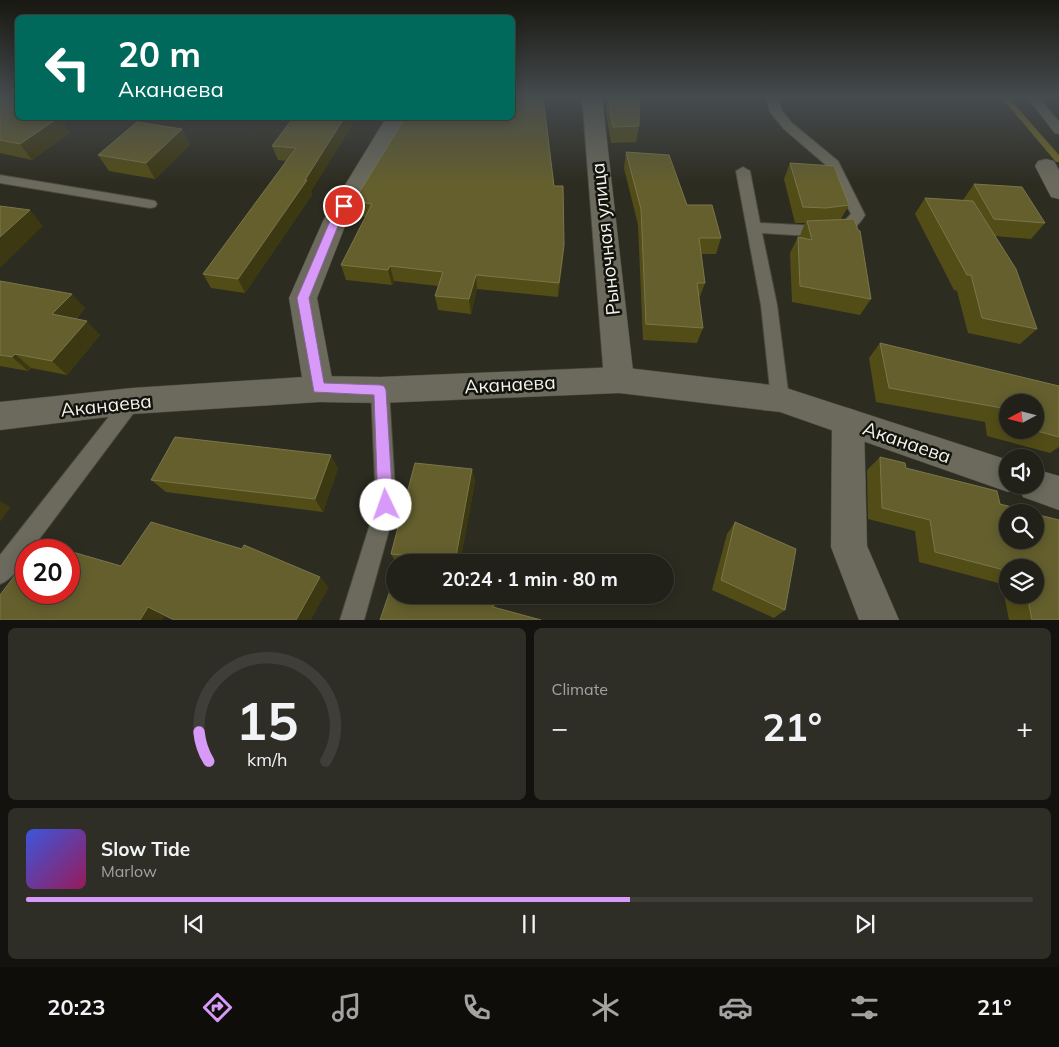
<!DOCTYPE html>
<meta charset="utf-8">
<style>
body{margin:0;font-family:Mulish,sans-serif;background:#2e2e26;color:#f1f3f6;height:100vh;display:flex;flex-direction:column;font-size:19px;white-space:nowrap}
*{box-sizing:border-box;margin:0}
p{font-size:16px;color:#a2a3a2}
.icon{flex:none;width:28px;height:28px;fill:none;stroke:currentColor;stroke-width:2;stroke-linecap:round;stroke-linejoin:round}
.map{position:relative;height:620px;overflow:hidden}
.panel{display:flex;flex-direction:column;gap:8px;padding:8px;background:#13120e;flex:1}
.panel>*{flex:none}
.banner{position:absolute;left:15px;top:15px;width:500px;height:105px;border-radius:8px;box-shadow:0 2px 12px #0003,0 0 0 1px #3f3e38;background:#00695c;color:#fff;overflow:hidden}
.needle{width:32px;rotate:263deg}
.fabs{position:absolute;left:999px;top:394px;display:grid;gap:10px}
.fabs a{display:grid;place-items:center;width:45px;height:45px;border-radius:50%;background:#222119;box-shadow:0 2px 12px #0003,0 0 0 1px #3f3e38;font-size:25px}
.speed{position:absolute;left:15px;top:539px;display:flex;gap:10px;font-size:25px;font-weight:700;text-align:center}
.speed>*{display:grid;place-content:center;width:65px;height:65px;border-radius:50%;background:#222119;box-shadow:0 2px 12px #0003,0 0 0 1px #3f3e38;line-height:1}
.speed .limit{border:8px solid #d22;background:#fff;color:#111}
.pin{position:absolute;display:grid;place-items:center;width:42px;height:42px;color:#fff;margin:-21px;border:2px solid #fff;border-radius:50%;box-shadow:0 1px 5px #0007}
.me{position:absolute;width:55px;margin:-28px;rotate:357deg;stroke-linejoin:round;filter:drop-shadow(0 0 4px #0008)}
.turn{display:flex;align-items:center;gap:18px;height:105px;padding:0 20px;font-size:22px}
.turn .icon{width:65px;height:65px;stroke-width:2.5}
.turn b{display:block;font-size:35px;line-height:42px}
.big{font-size:38px;font-weight:700;line-height:1.1}
.panel .card{flex:1;display:flex;flex-direction:column;justify-content:center;gap:8px;min-width:0;padding:0 18px;border-radius:8px;background:#2e2e26}
.panel .dial{align-items:center;gap:0}
.dial svg{height:130px;overflow:visible;fill:none;stroke:#3f3e38;stroke-width:7;stroke-linecap:round;text-anchor:middle}
.dial text{fill:#f1f3f6;stroke:none}
.song{display:flex;align-items:center;gap:15px}
.cover{width:60px;height:60px;border-radius:8px;background:linear-gradient(135deg,hsl(230 70% 55%),hsl(330 70% 35%))}
.played{height:5px;border-radius:2px;background:linear-gradient(90deg,#d89af8 60%,#3f3e38 60%)}
.keys{display:flex;justify-content:space-around;direction:ltr}
.heat{display:flex;justify-content:space-between;align-items:center;font-size:28px;direction:ltr}
.panel .tiles{flex:1;display:grid;gap:8px;grid-template-columns:1fr 1fr}
.card:last-child{grid-column:span 2}
.trip{position:absolute;left:386px;top:554px;width:288px;height:50px;border-radius:25px;background:#222119;box-shadow:0 2px 12px #0003,0 0 0 1px #3f3e38;font-weight:700;line-height:50px;text-align:center}
.tabs{display:flex;height:80px;justify-content:space-around;align-items:center;background:#0e0d0a;color:#a2a3a2}
.tabs .icon{width:35px;height:35px}
.tabs .active{color:#d89af8}
.tabs b{font-size:22px;color:#f1f3f6}
.map>svg:first-child{display:block}
.lines{fill:none;stroke-linecap:round;stroke-linejoin:round}
.stream{fill:#6f6820;fill-rule:evenodd}
.service-casing{stroke:#4b4a40;stroke-width:2}
.minor-casing{stroke:#4b4a40;stroke-width:1}
.tertiary-casing{stroke:#4b4a40;stroke-width:1}
.service{fill:#6b6a5d;fill-rule:evenodd}
.minor{fill:#6b6a5d;fill-rule:evenodd}
.tertiary{fill:#6b6a5d;fill-rule:evenodd}
.wall{fill:#524d16;fill-rule:evenodd}
.shaded-wall{fill:#3c3811}
.building{fill:#645f2d;stroke:#7a764b}
.route{fill:#d89af8;stroke:#8c64a1}
.labels{text-anchor:middle;dominant-baseline:central;stroke-width:5;stroke-linejoin:round;paint-order:stroke}
.street-label{font-size:19px;fill:#f5f5ed;stroke:#14140f}
</style>
<div class="map">
<svg width="1059" height="620" viewBox="0 0 1059 620">
<rect width="100%" height="100%" fill="#2d2c21"/>
<g class="lines">
<!-- stream -->
<path class="stream" d="M 1001,97 L 1008,97 L 1059,155 L 1059,162 L 1056,162 Z"/>
<defs>
<g id="service">
<path d="M 766,97 L 778,97 L 782,111 L 792,123 L 838,161 L 865,215 C 862,220 857,226 852,230 C 837,240 782,234 762,233 L 777,305 L 789,399 L 786,405 L 780,407 L 774,405 L 771,399 L 761,305 L 736,171 L 743,167 L 750,171 L 760,223 L 818,226 L 842,223 L 851,214 L 827,166 L 784,129 L 770,112 Z"/>
<path d="M 1027,97 L 1038,97 L 1059,122 L 1059,134 L 1055,133 Z"/>
<path d="M 0,175 L 150,200 L 155,201 L 157,204 L 155,207 L 150,208 L 0,183 Z"/>
<path d="M 380,382 L 386,385 L 389,390 L 396,505 L 364,620 L 340,620 L 376,505 L 371,390 L 374,385 Z"/>
<path d="M 132,393 L 138,395 L 141,401 L 138,407 L 31,550 L 26,550 C 26,563 11,580 0,584 L 0,555 L 126,395 Z"/>
</g>
<g id="minor">
<path d="M 582,97 L 602,97 L 634,380 L 630,389 L 619,393 L 608,389 L 604,380 Z"/>
<path d="M 386,118 L 406,118 L 347,221 L 317,298 L 334,389 L 330,398 L 319,402 L 308,398 L 304,389 L 289,298 L 323,221 Z"/>
<path d="M 1046,159 L 1054,161 L 1059,170 L 1059,199 L 1051,197 L 1035,166 L 1038,161 Z"/>
<path d="M 848,408 L 859,412 L 864,422 L 867,546 L 899,620 L 859,620 L 831,547 L 832,422 L 837,412 Z"/>
</g>
<path id="tertiary" d="M 619,367 L 780,386 L 1008,460 L 1008,485 L 1035,485 L 1035,469 L 1059,476 L 1059,510 L 1023,497 L 1019,488 L 1008,492 L 780,412 L 619,393 L 380,403 L 319,402 L 132,414 L 0,430 L 0,402 L 132,388 L 319,376 L 380,377 Z"/>
</defs>
<!-- service casing -->
<use href="#service" class="service-casing"/>
<!-- minor casing -->
<use href="#minor" class="minor-casing"/>
<!-- tertiary casing -->
<use href="#tertiary" class="tertiary-casing"/>
<!-- service -->
<use href="#service" class="service"/>
<!-- minor -->
<use href="#minor" class="minor"/>
<!-- tertiary -->
<use href="#tertiary" class="tertiary"/>
</g>
<!-- wall -->
<g class="wall">
<path d="M 0,97 L 18,118 L 72,118 L 63,124 L 69,133 L 32,160 L 0,153 Z"/>
<path d="M 607,97 L 639,126 L 636,142 L 611,143 L 606,112 Z"/>
<path d="M 293,118 L 312,195 L 245,293 L 211,288 L 203,274 L 287,161 L 278,160 L 272,146 Z"/>
<path d="M 182,129 L 190,145 L 155,179 L 109,171 L 98,155 Z"/>
<path d="M 626,152 L 687,205 L 721,238 L 716,254 L 701,254 L 705,283 L 699,299 L 703,328 L 697,343 L 643,340 L 638,225 L 624,168 Z"/>
<path d="M 790,163 L 849,205 L 841,219 L 871,299 L 860,315 L 792,302 L 790,253 L 798,237 L 799,238 L 805,223 L 795,223 L 784,179 Z"/>
<path d="M 974,184 L 1045,223 L 1031,239 L 995,236 L 1037,329 L 1020,344 L 968,333 L 957,291 L 954,290 L 915,214 L 925,198 L 963,200 Z"/>
<path d="M 554,186 L 564,245 L 563,259 L 558,297 L 477,289 L 471,314 L 438,310 L 435,296 L 438,286 L 394,281 L 392,285 L 346,280 L 341,265 L 365,217 L 358,216 L 354,201 Z"/>
<path d="M 0,281 L 85,308 L 76,319 L 100,335 L 67,375 L 31,368 L 28,371 L 0,366 Z"/>
<path d="M 880,343 L 1059,386 L 1059,447 L 1050,453 L 987,436 L 985,422 L 876,402 L 869,358 ZM 1008,402 L 1035,402 L 1035,430 L 1008,430 Z"/>
<path d="M 880,457 L 905,463 L 906,468 L 997,491 L 1000,504 L 1031,512 L 1008,512 L 1008,540 L 1035,540 L 1035,514 L 1059,520 L 1059,620 L 1009,620 L 1002,584 L 919,562 L 915,531 L 868,519 L 867,470 ZM 1008,568 L 1035,568 L 1035,595 L 1008,595 Z"/>
<path d="M 338,468 L 323,512 L 166,492 L 151,480 Z"/>
<path d="M 472,469 L 475,482 L 460,562 L 396,562 L 391,554 Z"/>
<path d="M 735,522 L 785,610 L 774,618 L 712,590 L 727,534 Z"/>
</g>
<!-- shaded-wall -->
<g class="shaded-wall">
<path d="M 46,118 L 72,118 L 63,124 L 69,133 L 32,160 L 20,144 Z"/>
<path d="M 344,118 L 357,118 L 311,192 L 312,195 L 245,293 L 238,279 Z"/>
<path d="M 182,129 L 190,145 L 155,179 L 146,163 Z"/>
<path d="M 30,210 L 43,226 L 0,268 L 0,237 Z"/>
<path d="M 564,245 L 563,259 L 558,297 L 559,283 Z"/>
<path d="M 390,266 L 394,281 L 392,285 L 388,270 Z"/>
<path d="M 476,275 L 477,289 L 471,314 L 469,299 Z"/>
<path d="M 72,294 L 85,308 L 66,329 L 52,314 Z"/>
<path d="M 87,321 L 100,335 L 67,375 L 52,361 Z"/>
<path d="M 15,354 L 31,368 L 28,371 L 12,357 Z"/>
<path d="M 331,455 L 338,468 L 323,512 L 315,499 Z"/>
<path d="M 472,469 L 475,482 L 460,562 L 455,562 Z"/>
<path d="M 0,501 L 11,507 L 0,522 Z"/>
<path d="M 320,577 L 329,587 L 311,620 L 296,620 Z"/>
<path d="M 495,595 L 496,595 L 497,602 L 494,616 L 493,607 Z"/>
<path d="M 148,607 L 165,616 L 162,620 L 140,620 Z"/>
</g>
<!-- building -->
<g class="building">
<path d="M 0,97 L 18,97 L 18,118 L 58,118 L 20,144 L 0,140 Z"/>
<path d="M 512,97 L 543,97 L 554,186 L 563,186 L 564,245 L 559,283 L 476,275 L 469,299 L 435,296 L 443,272 L 390,266 L 388,270 L 341,265 L 372,204 L 354,201 L 405,118 L 512,118 Z"/>
<path d="M 608,97 L 639,97 L 639,126 L 613,127 Z"/>
<path d="M 293,118 L 344,118 L 305,180 L 307,180 L 238,279 L 203,274 L 296,148 L 272,146 Z"/>
<path d="M 137,122 L 182,129 L 146,163 L 98,155 Z"/>
<path d="M 626,152 L 669,155 L 687,205 L 712,205 L 721,238 L 699,238 L 705,283 L 697,283 L 703,328 L 646,324 L 641,209 Z"/>
<path d="M 790,163 L 834,166 L 849,205 L 826,208 L 803,207 Z"/>
<path d="M 974,184 L 1022,187 L 1045,223 L 994,219 Z"/>
<path d="M 925,198 L 973,201 L 1016,269 L 1037,329 L 982,318 L 971,275 L 967,275 Z"/>
<path d="M 0,206 L 30,210 L 0,237 Z"/>
<path d="M 854,219 L 858,230 L 860,231 L 871,299 L 800,286 L 798,237 L 812,240 L 807,221 Z"/>
<path d="M 0,281 L 72,294 L 52,314 L 87,321 L 52,361 L 15,354 L 12,357 L 0,355 Z"/>
<path d="M 880,343 L 1059,386 L 1059,437 L 1033,430 L 1035,430 L 1035,402 L 1008,402 L 1008,423 L 1004,423 L 1002,408 L 889,388 Z"/>
<path d="M 175,437 L 331,455 L 315,499 L 151,480 Z"/>
<path d="M 880,457 L 905,463 L 906,468 L 997,491 L 1000,504 L 1031,512 L 1008,512 L 1008,540 L 1035,540 L 1035,514 L 1059,520 L 1059,620 L 1032,620 L 1027,595 L 1035,595 L 1035,568 L 1008,568 L 1008,571 L 935,552 L 930,520 L 882,508 Z"/>
<path d="M 415,463 L 472,469 L 455,562 L 399,562 L 402,555 L 391,554 Z"/>
<path d="M 151,522 L 242,549 L 244,545 L 320,577 L 296,620 L 174,620 L 148,607 L 140,620 L 0,620 L 0,595 L 26,561 L 26,592 L 69,592 L 69,551 L 121,566 Z"/>
<path d="M 735,522 L 796,549 L 785,610 L 721,580 Z"/>
<path d="M 40,543 L 65,550 L 34,550 Z"/>
<path d="M 395,576 L 395,595 L 495,595 L 493,607 L 541,620 L 380,620 Z"/>
</g>
<!-- sky -->
<linearGradient id="sky" x2="0" y2="1"><stop stop-color="#191812"/><stop offset="0.53" stop-color="#464b4e"/><stop offset="1" stop-color="#464b4e" stop-opacity="0"/></linearGradient>
<rect width="1059" height="184" fill="url(#sky)"/>
<!-- route -->
<path class="route" d="M 344,203 L 348,206 L 340,221 L 309,298 L 324,383 L 380,385 L 384,386 L 386,390 L 393,505 L 391,510 L 386,512 L 380,510 L 378,505 L 374,395 L 314,392 L 297,298 L 330,221 L 340,204 Z"/>
<g class="labels">
<!-- street labels -->
<g class="street-label">
<text transform="translate(605 239) rotate(-96)">Рыночная улица</text>
<text transform="translate(510 384) rotate(-3)">Аканаева</text>
<text transform="translate(106 405) rotate(-6)">Аканаева</text>
<text transform="translate(907 442) rotate(19)">Аканаева</text>
</g>
</g>
</svg>
<div class="fabs">
<a><svg class="needle" viewBox="-14 -14 28 28"><path d="M0-13l5 13h-10z" fill="#e53935"/><path d="M0 13l5-13h-10z" fill="#a2a3a2"/></svg></a>
<a><svg class="icon" aria-label="sound" viewBox="0 0 24 24"><path d="M4 9h4l5-4v14l-5-4H4zM17 9q2 3 0 6"/></svg></a>
<a><svg class="icon" aria-label="search" viewBox="0 0 24 24"><circle cx="10" cy="10" r="6"/><path d="M15 15l6 6"/></svg></a>
<a><svg class="icon" aria-label="layers" viewBox="0 0 24 24"><path d="M12 4l9 5-9 5-9-5zM3 14l9 5 9-5"/></svg></a>
</div>
<div class="speed"><div class="limit">20</div></div>
<div class="pin" style="left:344px;top:206px;background:#d93025"><svg class="icon" aria-label="arrive" viewBox="0 0 24 24"><path d="M6 21V4h12l-3 4 3 4H6"/></svg></div>
<svg class="me" style="left:386px;top:505px" viewBox="-20 -20 40 40"><circle r="19" fill="#fff"/><path d="M0-13L10 11 0 6-10 11z" fill="#d89af8"/></svg>
<div class="trip">20:24 · 1 min · 80 m</div>
<div class="banner">
<div class="turn"><svg class="icon" aria-label="left" viewBox="0 0 24 24"><path d="M17 20v-9H6M10 6l-5 5 5 5"/></svg><div><b>20 m</b>Аканаева</div></div>
</div>
</div>
<section class="panel">
<div class="tiles">
<div class="card dial"><svg viewBox="0 0 100 80">
<path d="M14 69A42 42 0 1 1 86 69"/>
<path d="M14 69A42 42 0 0 1 8 51" stroke="#d89af8"/>
<text x="50" y="56" font-size="32" font-weight="700">15</text>
<text x="50" y="72" font-size="11">km/h</text>
</svg></div>
<div class="card"><p>Climate</p>
<div class="heat"><a>−</a><b class="big">21°</b><a>+</a></div>
</div>
<div class="card">
<div class="song"><i class="cover"></i><div><b>Slow Tide</b><p>Marlow</p></div></div>
<div class="played"></div>
<div class="keys"><svg class="icon" aria-label="previous" viewBox="0 0 24 24"><path d="M18 5L8 12l10 7zM5 5v14"/></svg><svg class="icon" aria-label="pause" viewBox="0 0 24 24"><path d="M8 5v14M16 5v14"/></svg><svg class="icon" aria-label="next" viewBox="0 0 24 24"><path d="M6 5l10 7-10 7zM19 5v14"/></svg></div>
</div>
</div>
</section>
<nav class="tabs">
<b>20:23</b>
<svg class="icon active" aria-label="directions" viewBox="0 0 24 24"><path d="M12 3l9 9-9 9-9-9zM9 14v-3h6M13 9l2 2-2 2"/></svg>
<svg class="icon" aria-label="music" viewBox="0 0 24 24"><path d="M9 18V5l10-2v13"/><circle cx="6" cy="18" r="3"/><circle cx="16" cy="16" r="3"/></svg>
<svg class="icon" aria-label="phone" viewBox="0 0 24 24"><path d="M5 4h4l2 5-3 2q2 4 5 5l2-3 5 2v4C11 20 4 13 5 4z"/></svg>
<svg class="icon" aria-label="climate" viewBox="0 0 24 24"><path d="M12 3v18M4 7l16 10M4 17L20 7"/></svg>
<svg class="icon" aria-label="car" viewBox="0 0 24 24"><path d="M5 17H2v-5l4-1 3-4h7l3 4 3 1v5h-3M9 17h6M6 11h13"/><circle cx="7" cy="17" r="2"/><circle cx="17" cy="17" r="2"/></svg>
<svg class="icon" aria-label="filters" viewBox="0 0 24 24"><path d="M4 7h16M4 17h16"/><circle cx="9" cy="7" r="2"/><circle cx="15" cy="17" r="2"/></svg>
<b>21°</b>
</nav>
